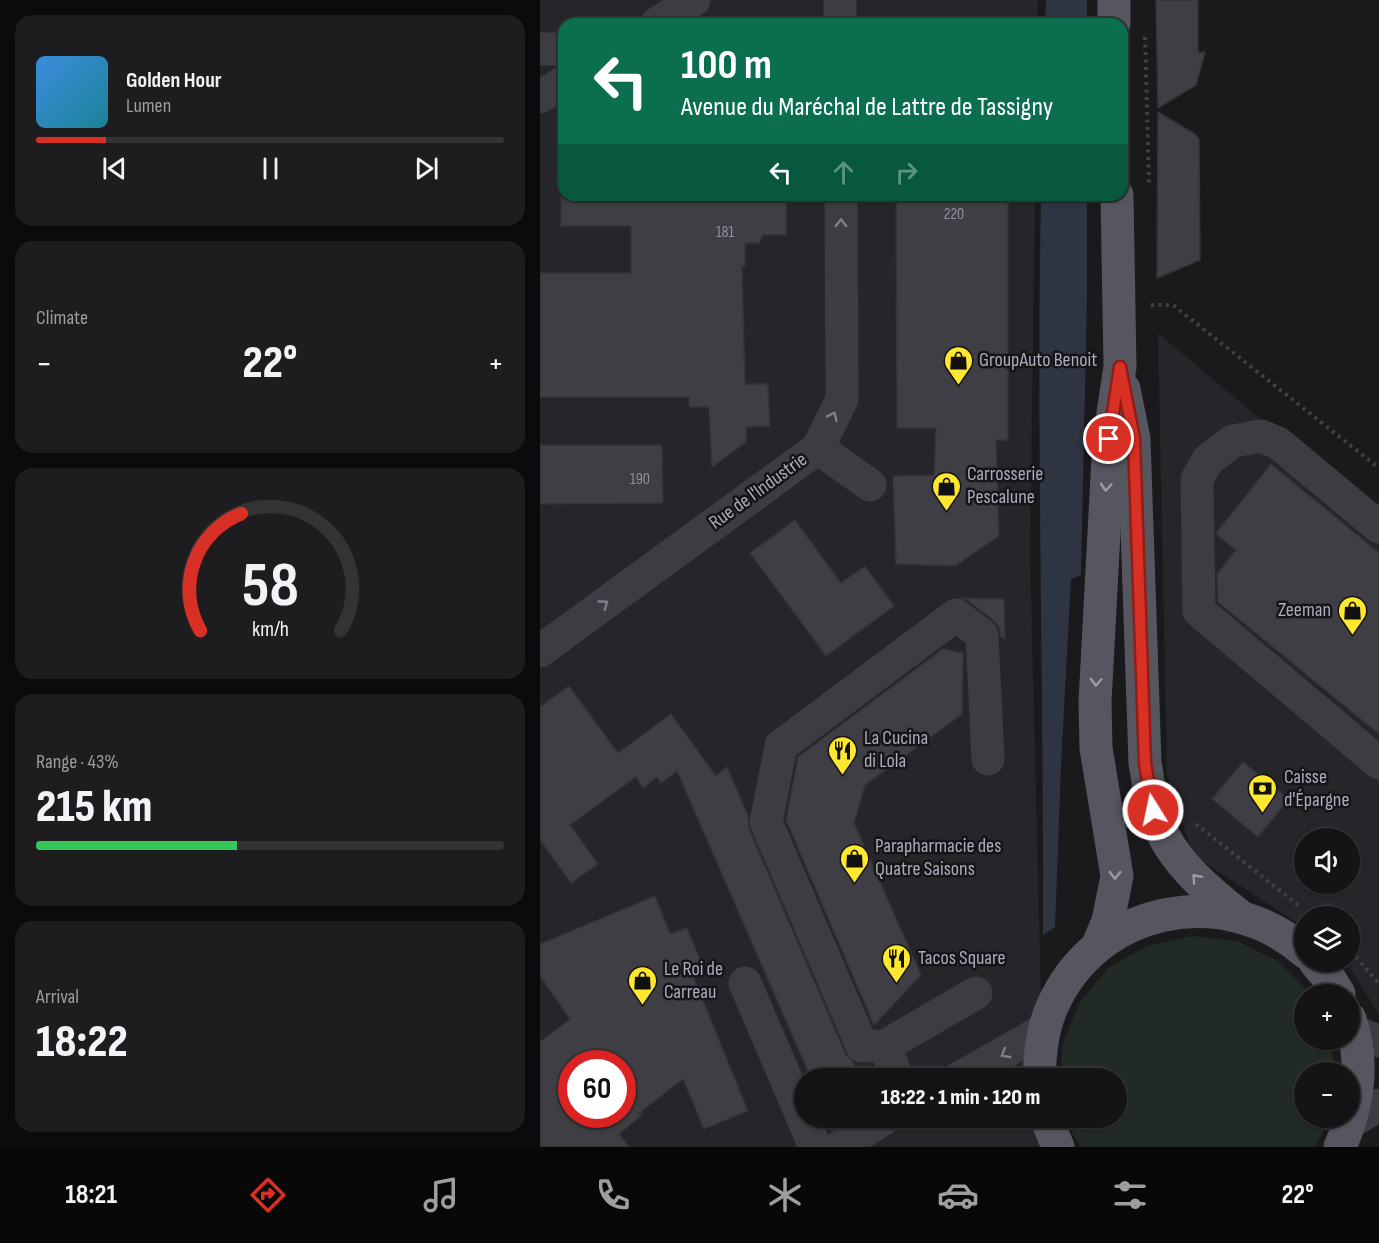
<!DOCTYPE html>
<meta charset="utf-8">
<style>
body{margin:0;font-family:"Sofia Sans Condensed",sans-serif;background:#1d1c1e;color:#f1f3f6;height:100vh;display:flex;flex-direction:column;font-size:22px;white-space:nowrap}
*{box-sizing:border-box;margin:0}
p{font-size:20px;color:#9d9ea0}
.icon{flex:none;width:33px;height:33px;fill:none;stroke:currentColor;stroke-width:2;stroke-linecap:round;stroke-linejoin:round}
.map{position:relative;flex:1;overflow:hidden}
.panel{display:flex;flex-direction:column;gap:15px;padding:15px;background:#0b0a0c;width:540px}
.panel>*{flex:none}
.banner{position:absolute;left:18px;top:18px;width:570px;height:183px;border-radius:18px;box-shadow:0 2px 4px #0004,0 0 0 2px #333234;background:#0b6e4f;color:#fff;overflow:hidden}
.tools{position:absolute;left:754px;top:828px;display:grid;gap:12px}
.tools a{display:grid;place-items:center;width:66px;height:66px;border-radius:50%;background:#141315;box-shadow:0 2px 4px #0004,0 0 0 2px #333234;font-size:30px}
.speed{position:absolute;left:18px;top:1050px;display:flex;gap:12px;font-size:30px;font-weight:700;text-align:center}
.speed>*{display:grid;place-content:center;width:78px;height:78px;border-radius:50%;background:#141315;box-shadow:0 2px 4px #0004,0 0 0 2px #333234;line-height:1}
.speed .limit{border:9px solid #d22;background:#fff;color:#111}
.pin{position:absolute;display:grid;place-items:center;width:51px;height:51px;color:#fff;margin:-26px;border:3px solid #fff;border-radius:50%;box-shadow:0 2px 6px #0007}
.me{position:absolute;width:66px;margin:-33px;rotate:350deg;stroke-linejoin:round;filter:drop-shadow(0 0 4px #0008)}
.turn{display:flex;align-items:center;gap:21px;height:126px;padding:0 24px;font-size:27px}
.turn .icon{width:78px;height:78px;stroke-width:2.5}
.turn b{display:block;font-size:42px;line-height:51px}
.lanes{display:flex;align-items:center;height:57px;padding:0 24px;background:#0003;justify-content:center;gap:30px;direction:ltr}
.lanes .off{opacity:.35}
.big{font-size:45px;font-weight:800;line-height:1.1}
.panel .widget{flex:1;display:flex;flex-direction:column;justify-content:center;gap:9px;min-width:0;padding:0 21px;border-radius:18px;background:#1d1c1e}
.panel .dial{align-items:center;gap:0}
.dial svg{height:156px;overflow:visible;fill:none;stroke:#333234;stroke-width:7;stroke-linecap:round;text-anchor:middle}
.dial text{fill:#f1f3f6;stroke:none}
.song{display:flex;align-items:center;gap:18px}
.cover{width:72px;height:72px;border-radius:9px;background:linear-gradient(135deg,hsl(210 70% 55%),hsl(190 70% 35%))}
.played{height:6px;border-radius:3px;background:linear-gradient(90deg,#d93025 15%,#333234 15%)}
.keys{display:flex;justify-content:space-around;direction:ltr}
.heat{display:flex;justify-content:space-between;align-items:center;font-size:33px;direction:ltr}
.charge{height:9px;border-radius:4px;background:linear-gradient(90deg,#34c759 43%,#333234 0)}
.trip{position:absolute;left:254px;top:1068px;width:333px;height:60px;border-radius:30px;background:#141315;box-shadow:0 2px 4px #0004,0 0 0 2px #333234;font-weight:800;line-height:60px;text-align:center}
.dock{display:flex;height:96px;justify-content:space-around;align-items:center;background:#080808;color:#9d9ea0}
.dock .icon{width:42px;height:42px}
.dock .current{color:#d93025}
.dock b{font-size:27px;color:#f1f3f6}
main{display:flex;flex:1;min-height:0}
.map>svg:first-child{display:block}
.built{fill:#262529;fill-rule:evenodd}
.green{fill:#212a24}
.water{fill:#2e3441}
.building{fill:#3f3e44;stroke:#343338;stroke-width:1.5;fill-rule:evenodd}
.lines{fill:none;stroke-linecap:round;stroke-linejoin:round}
.path{stroke:#404048;stroke-width:4;stroke-dasharray:3 4.5;stroke-linecap:butt}
.minor{stroke:#3c3c43;stroke-width:33}
.major{stroke:#565660;stroke-width:33}
.oneway{stroke:#7f7f8c}
.oneway2{stroke:#9a9baa}
.route-casing{stroke:#8d1f18;stroke-width:15}
.route{stroke:#d93025;stroke-width:10}
.labels{text-anchor:middle;dominant-baseline:central;stroke-width:5;stroke-linejoin:round;paint-order:stroke}
.number-label{font-size:16px;fill:#90909e}
.poi-label{font-size:20px;fill:#abacbc;stroke:#151417;text-anchor:start}
.street-label{font-size:20px;fill:#abacbc;stroke:#151417}
</style>
<main>
<section class="panel">
<div class="widget">
<div class="song"><i class="cover"></i><div><b>Golden Hour</b><p>Lumen</p></div></div>
<div class="played"></div>
<div class="keys"><svg class="icon" aria-label="previous" viewBox="0 0 24 24"><path d="M18 5L8 12l10 7zM5 5v14"/></svg><svg class="icon" aria-label="pause" viewBox="0 0 24 24"><path d="M8 5v14M16 5v14"/></svg><svg class="icon" aria-label="next" viewBox="0 0 24 24"><path d="M6 5l10 7-10 7zM19 5v14"/></svg></div>
</div>
<div class="widget"><p>Climate</p>
<div class="heat"><a>−</a><b class="big">22°</b><a>+</a></div>
</div>
<div class="widget dial"><svg viewBox="0 0 100 80">
<path d="M14 69A42 42 0 1 1 86 69"/>
<path d="M14 69A42 42 0 0 1 35 9" stroke="#d93025"/>
<text x="50" y="56" font-size="32" font-weight="700">58</text>
<text x="50" y="72" font-size="11">km/h</text>
</svg></div>
<div class="widget"><p>Range · 43%</p><b class="big">215 km</b><div class="charge"></div></div>
<div class="widget"><p>Arrival</p><b class="big">18:22</b></div>
</section>
<div class="map">
<svg width="839" height="1147" viewBox="0 0 839 1147">
<rect width="100%" height="100%" fill="#1a191c"/>
<!-- built -->
<g class="built">
<path d="M 0,0 L 498,0 L 497,24 L 24,24 L 24,195 L 495,195 L 490,553 L 503,1078 L 264,1078 L 264,1118 L 504,1118 L 505,1147 L 0,1147 ZM 32,1064 L 82,1064 L 82,1114 L 32,1114 Z"/>
<path d="M 618,333 L 839,519 L 839,1017 L 836,1009 L 806,962 L 810,962 L 810,916 L 765,916 L 765,928 L 653,855 L 627,776 ZM 765,838 L 810,838 L 810,884 L 765,884 Z"/>
</g>
<!-- green -->
<path class="green" d="M 652,936 L 697,941 L 738,961 L 770,993 L 765,994 L 765,1040 L 791,1040 L 795,1072 L 765,1072 L 765,1118 L 789,1118 L 787,1125 L 774,1147 L 542,1147 L 533,1135 L 528,1118 L 576,1118 L 576,1078 L 521,1078 L 522,1046 L 539,1003 L 568,968 L 607,946 Z"/>
<!-- water -->
<g class="water">
<path d="M 506,0 L 547,0 L 547,24 L 505,24 Z"/>
<path d="M 501,195 L 547,195 L 547,298 L 541,575 L 531,579 L 521,765 L 515,927 L 503,935 C 504,688 496,442 501,195 Z"/>
</g>
<!-- building -->
<g class="building">
<path d="M 616,0 L 658,0 L 658,53 L 665,52 L 656,85 L 618,108 Z"/>
<path d="M 618,112 L 655,134 L 659,139 L 660,260 L 617,278 Z"/>
<path d="M 21,195 L 246,195 L 246,235 L 223,235 L 219,243 L 205,243 L 205,266 L 202,266 L 205,384 L 228,384 L 230,426 L 206,427 L 206,442 L 172,467 L 169,407 L 149,407 L 149,397 L 0,397 L 0,273 L 91,273 L 91,226 L 21,226 Z"/>
<path d="M 356,195 L 468,195 L 468,440 L 456,440 L 459,536 L 415,566 L 356,564 L 353,476 L 394,475 L 396,428 L 357,428 Z"/>
<path d="M 0,445 L 122,445 L 123,503 L 0,504 Z"/>
<path d="M 731,464 L 839,553 L 839,734 L 678,602 L 677,574 L 696,550 L 677,535 L 677,532 Z"/>
<path d="M 255,520 L 301,583 L 325,566 L 354,606 L 286,656 L 210,553 Z"/>
<path d="M 420,598 L 464,599 L 465,639 L 461,637 L 459,627 L 453,620 L 427,600 Z"/>
<path d="M 403,649 L 423,653 L 422,714 L 325,785 L 314,823 L 381,975 L 334,1025 L 246,820 L 258,757 Z"/>
<path d="M 29,686 L 78,753 L 131,714 L 176,776 L 187,767 L 208,816 L 209,829 L 305,1053 L 313,1062 L 320,1078 L 271,1078 L 137,771 L 121,783 L 117,777 L 103,788 L 96,777 L 30,825 L 58,864 L 31,883 L 0,840 L 0,707 Z"/>
<path d="M 703,762 L 749,799 L 718,837 L 672,799 Z"/>
<path d="M 115,896 L 130,934 L 147,928 L 161,962 L 149,966 L 208,1111 L 164,1129 L 143,1079 L 98,1114 L 103,1114 L 79,1134 L 89,1147 L 0,1147 L 0,1042 L 30,1019 L 0,976 L 0,944 ZM 32,1064 L 82,1064 L 82,1114 L 32,1114 Z"/>
</g>
<g class="lines">
<!-- path -->
<g class="path">
<path d="M 605,37 L 609,183"/>
<path d="M 611,305 L 633,305 L 839,468"/>
<path d="M 656,824 L 758,905"/>
<path d="M 816,957 L 839,984"/>
</g>
<!-- minor -->
<g class="minor">
<path d="M 300,0 L 300,24"/>
<path d="M 116,24 L 154,0"/>
<path d="M 0,49 L 24,49"/>
<path d="M 0,97 L 24,82"/>
<path d="M 278,448 L 330,485"/>
<path d="M 839,527 L 738,443 L 721,436 L 693,441 L 668,460 L 657,479 L 659,611 L 839,763"/>
<path d="M 0,651 L 278,448 L 302,399 L 301,195"/>
<path d="M 205,983 L 275,1147"/>
<path d="M 815,1032 L 839,1041"/>
<path d="M 345,1046 L 322,1046 L 226,822 L 241,746 L 416,615 L 442,635 L 448,759"/>
<path d="M 357,1078 L 345,1046 L 436,993"/>
<path d="M 419,1078 L 504,1030"/>
<path d="M 811,1122 L 839,1105"/>
<path d="M 299,1147 L 345,1118"/>
</g>
<!-- major -->
<g class="major">
<path d="M 574,0 L 574,24"/>
<path d="M 584,389 L 594,439 L 605,763 C 608,778 609,794 613,809 C 626,856 664,888 700,916"/>
<path d="M 557,947 L 568,921 L 577,876 L 556,748 L 555,702 L 569,439 L 580,367 L 577,195"/>
<path d="M 775,962 L 791,981 L 799,994"/>
<path d="M 499,1078 C 500,1054 502,1030 512,1007 C 556,906 684,881 765,952"/>
<path d="M 506,1118 L 518,1147"/>
<path d="M 800,1147 C 818,1106 825,1063 810,1019"/>
</g>
</g>
<!-- one-way arrows -->
<defs><path id="oneway-chevron" d="M-2-3.5L2.5 0L-2 3.5" fill="none" stroke-width="1.6" stroke-linecap="round" stroke-linejoin="round" transform="scale(1.5)"/></defs>
<g class="oneway">
<use href="#oneway-chevron" transform="translate(301 223) rotate(-90)"/>
<use href="#oneway-chevron" transform="translate(293 416) rotate(-64)"/>
<use href="#oneway-chevron" transform="translate(64 604) rotate(-36)"/>
<use href="#oneway-chevron" transform="translate(465 1054) rotate(150)"/>
</g>
<g class="oneway2">
<use href="#oneway-chevron" transform="translate(566 487) rotate(93)"/>
<use href="#oneway-chevron" transform="translate(556 682) rotate(93)"/>
<use href="#oneway-chevron" transform="translate(575 875) rotate(90)"/>
<use href="#oneway-chevron" transform="translate(656 878) rotate(-132)"/>
</g>
<g class="lines">
<defs>
<path id="route" d="M 569,439 L 580,367 L 594,439 L 605,763 L 613,810"/>
</defs>
<!-- route casing -->
<use href="#route" class="route-casing"/>
<!-- route -->
<use href="#route" class="route"/>
</g>
<!-- icons -->
<defs>
<symbol id="shop-pin" viewBox="-11 -11 22 30"><path d="M0 17L-7.5 6A9.5 9.5 0 1 1 7.5 6Z" fill="#fee82f" stroke="#151417"/><path d="M-5-2.5h2.3a2.7 3.5 0 0 1 5.4 0H5L5.5 6h-11ZM-1.5-2.5h3a1.5 2.3 0 0 0-3 0Z" fill="#111"/></symbol>
<symbol id="restaurant-pin" viewBox="-11 -11 22 30"><path d="M0 17L-7.5 6A9.5 9.5 0 1 1 7.5 6Z" fill="#fee82f" stroke="#151417"/><path d="M-5-6h1v4h1v-4h1v4h1v-4h1v5L-1.5 .5V6h-2V.5L-5-1ZM5-6V6H3V1.5H1.5Q1.5-4 5-6Z" fill="#111"/></symbol>
<symbol id="bank-pin" viewBox="-11 -11 22 30"><path d="M0 17L-7.5 6A9.5 9.5 0 1 1 7.5 6Z" fill="#fee82f" stroke="#151417"/><path d="M-6-4H6V4H-6ZM0-2.3a2.3 2.3 0 1 0 0 4.6a2.3 2.3 0 1 0 0-4.6Z" fill="#111"/></symbol>
</defs>
<g fill-rule="evenodd">
<use href="#shop-pin" x="402" y="344" width="33" height="45"/>
<use href="#shop-pin" x="390" y="470" width="33" height="45"/>
<use href="#shop-pin" x="796" y="594" width="33" height="45"/>
<use href="#restaurant-pin" x="286" y="734" width="33" height="45"/>
<use href="#bank-pin" x="706" y="772" width="33" height="45"/>
<use href="#shop-pin" x="298" y="842" width="33" height="45"/>
<use href="#restaurant-pin" x="340" y="942" width="33" height="45"/>
<use href="#shop-pin" x="86" y="964" width="33" height="45"/>
</g>
<g class="labels">
<!-- number labels -->
<g class="number-label">
<text x="414" y="214">220</text>
<text x="185" y="232">181</text>
<text x="100" y="479">190</text>
</g>
<!-- poi labels -->
<g class="poi-label">
<text x="439" y="360">GroupAuto Benoit</text>
<text x="427" y="474">Carrosserie<tspan x="427" dy="23">Pescalune</tspan></text>
<text x="791" y="610" text-anchor="end">Zeeman</text>
<text x="324" y="738">La Cucina<tspan x="324" dy="23">di Lola</tspan></text>
<text x="744" y="777">Caisse<tspan x="744" dy="23">d'Épargne</tspan></text>
<text x="335" y="846">Parapharmacie des<tspan x="335" dy="23">Quatre Saisons</tspan></text>
<text x="378" y="958">Tacos Square</text>
<text x="124" y="969">Le Roi de<tspan x="124" dy="23">Carreau</tspan></text>
</g>
<!-- street labels -->
<g class="street-label">
<text transform="translate(218 491) rotate(-36)">Rue de l'Industrie</text>
</g>
</g>
</svg>
<div class="tools">
<a><svg class="icon" aria-label="sound" viewBox="0 0 24 24"><path d="M4 9h4l5-4v14l-5-4H4zM17 9q2 3 0 6"/></svg></a>
<a><svg class="icon" aria-label="layers" viewBox="0 0 24 24"><path d="M12 4l9 5-9 5-9-5zM3 14l9 5 9-5"/></svg></a>
<a>+</a>
<a>−</a>
</div>
<div class="speed"><div class="limit">60</div></div>
<div class="pin" style="left:569px;top:439px;background:#d93025"><svg class="icon" aria-label="arrive" viewBox="0 0 24 24"><path d="M6 21V4h12l-3 4 3 4H6"/></svg></div>
<svg class="me" style="left:613px;top:810px" viewBox="-20 -20 40 40"><circle r="17" fill="#d93025" stroke="#fff" stroke-width="3"/><path d="M0-11L8 9 0 5-8 9z" fill="#fff"/></svg>
<div class="trip">18:22 · 1 min · 120 m</div>
<div class="banner">
<div class="turn"><svg class="icon" aria-label="left" viewBox="0 0 24 24"><path d="M17 20v-9H6M10 6l-5 5 5 5"/></svg><div><b>100 m</b>Avenue du Maréchal de Lattre de Tassigny</div></div>
<div class="lanes"><svg class="icon" aria-label="left" viewBox="0 0 24 24"><path d="M17 20v-9H6M10 6l-5 5 5 5"/></svg><svg class="icon off" aria-label="ahead" viewBox="0 0 24 24"><path d="M12 20V5M6 11l6-6 6 6"/></svg><svg class="icon off" aria-label="right" viewBox="0 0 24 24"><path d="M7 20v-9h11M14 6l5 5-5 5"/></svg></div>
</div>
</div>
</main>
<nav class="dock">
<b>18:21</b>
<svg class="icon current" aria-label="directions" viewBox="0 0 24 24"><path d="M12 3l9 9-9 9-9-9zM9 14v-3h6M13 9l2 2-2 2"/></svg>
<svg class="icon" aria-label="music" viewBox="0 0 24 24"><path d="M9 18V5l10-2v13"/><circle cx="6" cy="18" r="3"/><circle cx="16" cy="16" r="3"/></svg>
<svg class="icon" aria-label="phone" viewBox="0 0 24 24"><path d="M5 4h4l2 5-3 2q2 4 5 5l2-3 5 2v4C11 20 4 13 5 4z"/></svg>
<svg class="icon" aria-label="climate" viewBox="0 0 24 24"><path d="M12 3v18M4 7l16 10M4 17L20 7"/></svg>
<svg class="icon" aria-label="car" viewBox="0 0 24 24"><path d="M5 17H2v-5l4-1 3-4h7l3 4 3 1v5h-3M9 17h6M6 11h13"/><circle cx="7" cy="17" r="2"/><circle cx="17" cy="17" r="2"/></svg>
<svg class="icon" aria-label="filters" viewBox="0 0 24 24"><path d="M4 7h16M4 17h16"/><circle cx="9" cy="7" r="2"/><circle cx="15" cy="17" r="2"/></svg>
<b>22°</b>
</nav>
